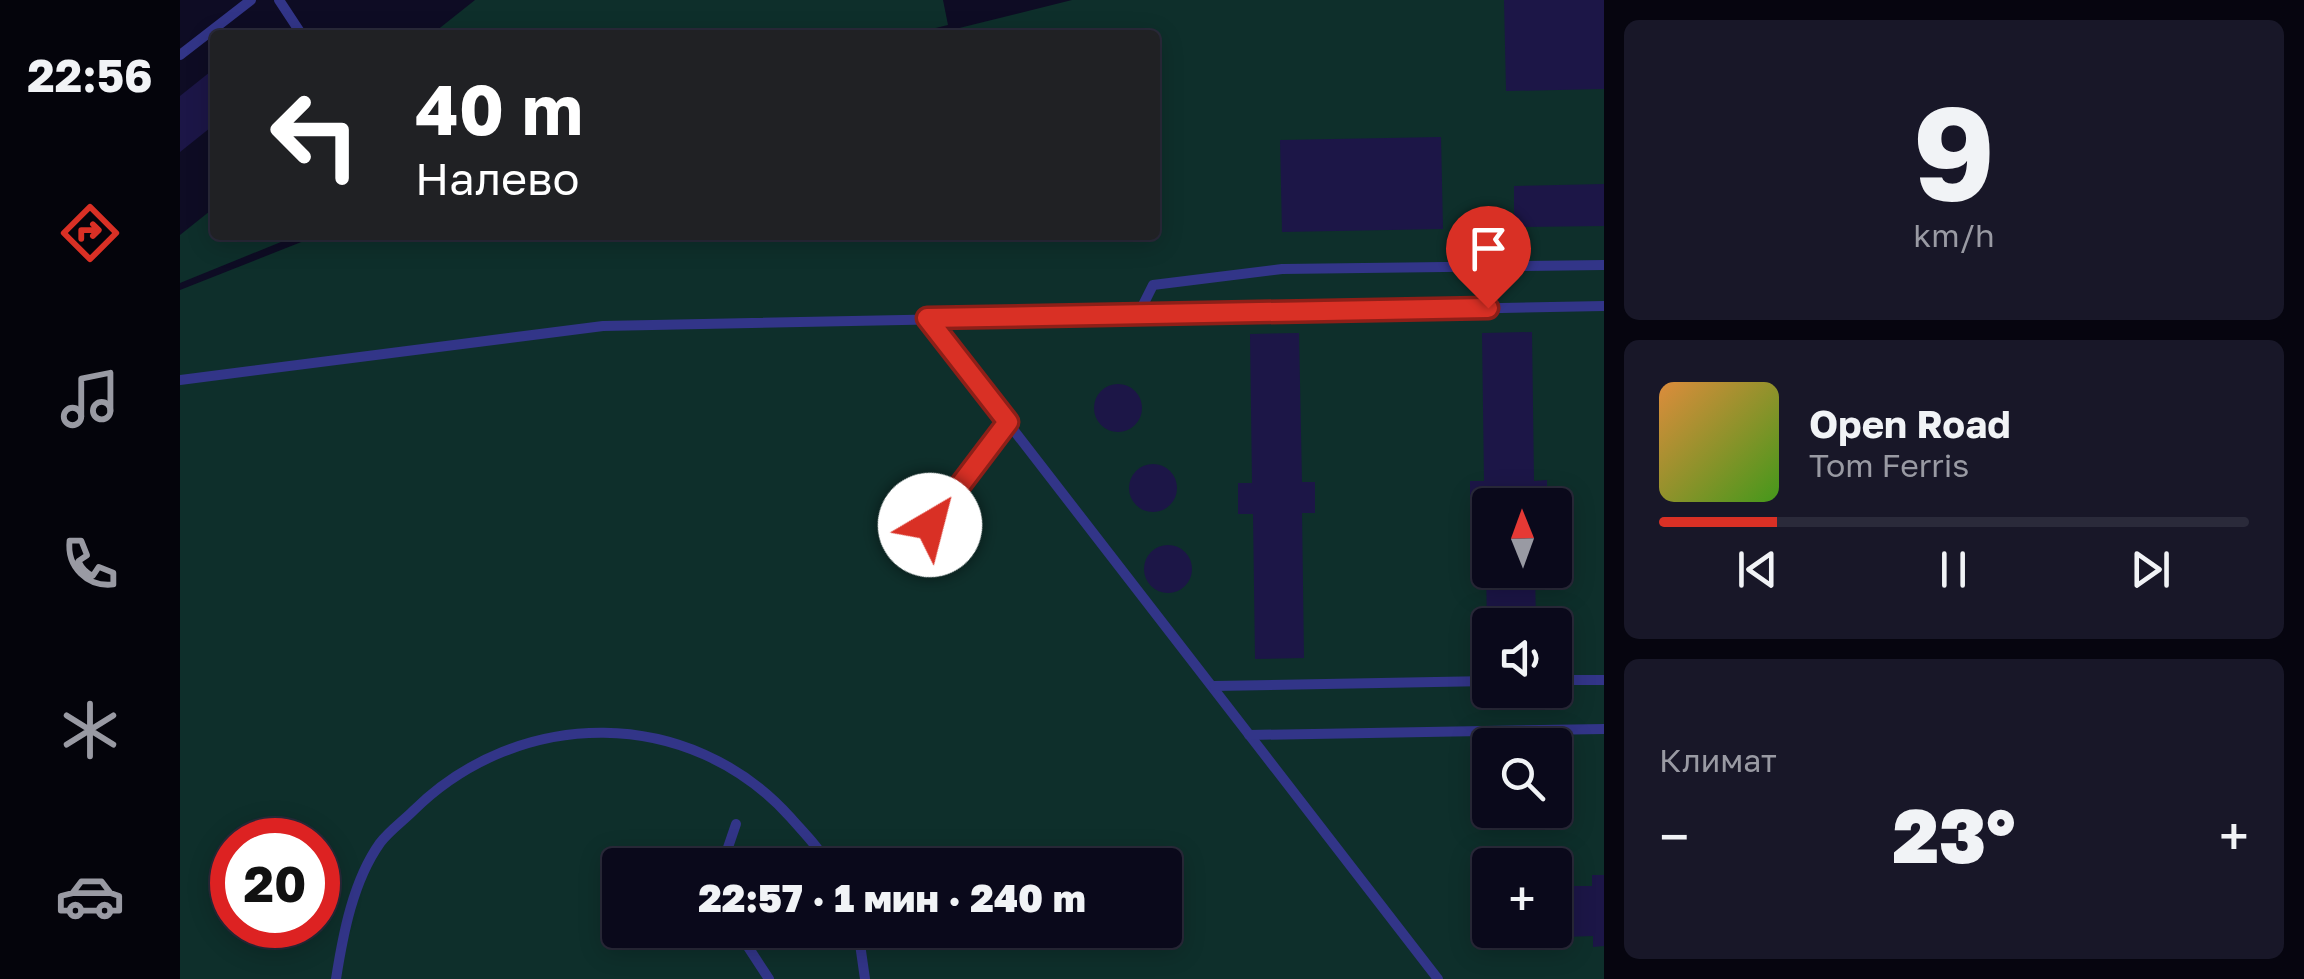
<!DOCTYPE html>
<html lang="ru">
<meta charset="utf-8">
<style>
body{margin:0;font-family:"Golos Text",sans-serif;background:#181728;color:#f1f3f6;height:100vh;display:flex;flex-direction:column;font-size:38px;white-space:nowrap}
*{box-sizing:border-box;margin:0}
p{font-size:32px;color:#999aa3}
.icon{flex:none;width:55px;height:55px;fill:none;stroke:currentColor;stroke-width:2;stroke-linecap:round;stroke-linejoin:round}
.map{position:relative;flex:1;overflow:hidden}
.panel{display:flex;flex-direction:column;gap:20px;padding:20px;background:#06050f;width:700px}
.panel>*{flex:none}
.top-card{position:absolute;left:30px;top:30px;width:950px;height:210px;border-radius:10px;box-shadow:0 5px 25px #0003,0 0 0 2px #2a2a3a;background:#202124;color:#fff;overflow:hidden}
.needle{width:65px;rotate:359deg}
.buttons{position:absolute;left:1292px;top:488px;display:grid;gap:20px}
.buttons a{display:grid;place-items:center;width:100px;height:100px;border-radius:10px;background:#0a091b;box-shadow:0 5px 25px #0003,0 0 0 2px #2a2a3a;font-size:50px}
.speed{position:absolute;left:30px;top:818px;display:flex;gap:20px;font-size:50px;font-weight:700;text-align:center}
.speed>*{display:grid;place-content:center;width:130px;height:130px;border-radius:50%;background:#0a091b;box-shadow:0 5px 25px #0003,0 0 0 2px #2a2a3a;line-height:1}
.speed .limit{border:15px solid #d22;background:#fff;color:#111}
.pin{position:absolute;display:grid;place-items:center;width:85px;height:85px;color:#fff;margin:-102px -42px;border-radius:50% 50% 50% 0;rotate:-45deg;box-shadow:0 0 10px #0007}
.pin .icon{rotate:45deg}
.me{position:absolute;width:110px;margin:-55px;rotate:37deg;stroke-linejoin:round;filter:drop-shadow(0 0 8px #0008)}
.turn{display:flex;align-items:center;gap:35px;height:210px;padding:0 40px;font-size:45px}
.turn .icon{width:130px;height:130px;stroke-width:2.5}
.turn b{display:block;font-size:70px;line-height:85px}
.big{font-size:75px;font-weight:800;line-height:1.1}
.panel .card{flex:1;display:flex;flex-direction:column;justify-content:center;gap:15px;min-width:0;padding:0 35px;border-radius:15px;background:#181728}
.panel .dial{align-items:center;gap:0}
.dial b{font-size:130px;line-height:1}
.song{display:flex;align-items:center;gap:30px}
.cover{width:120px;height:120px;border-radius:15px;background:linear-gradient(135deg,hsl(30 70% 55%),hsl(100 70% 35%))}
.played{height:10px;border-radius:5px;background:linear-gradient(90deg,#d93025 20%,#2a2a3a 20%)}
.keys{display:flex;justify-content:space-around;direction:ltr}
.heat{display:flex;justify-content:space-between;align-items:center;font-size:55px;direction:ltr}
.trip{position:absolute;left:422px;top:848px;width:580px;height:100px;border-radius:10px;background:#0a091b;box-shadow:0 5px 25px #0003,0 0 0 2px #2a2a3a;font-weight:800;line-height:100px;text-align:center}
main{display:flex;flex:1;min-height:0}
.dock{display:flex;flex-direction:column;width:180px;justify-content:space-around;align-items:center;background:#04040b;color:#999aa3}
.dock .icon{width:70px;height:70px}
.dock .active{color:#d93025}
.dock b{font-size:45px;color:#f1f3f6}
.map>svg:first-child{display:block}
.green{fill:#0e2f2b;fill-rule:evenodd}
.building{fill:#1c1647}
.lines{fill:none;stroke-linecap:round;stroke-linejoin:round}
.service{stroke:#323588;stroke-width:10}
.route-casing{stroke:#8d1f18;stroke-width:25}
.route{stroke:#d93025;stroke-width:18}
</style>
<main>
<nav class="dock">
<b>22:56</b>
<svg class="icon active" aria-label="directions" viewBox="0 0 24 24"><path d="M12 3l9 9-9 9-9-9zM9 14v-3h6M13 9l2 2-2 2"/></svg>
<svg class="icon" aria-label="music" viewBox="0 0 24 24"><path d="M9 18V5l10-2v13"/><circle cx="6" cy="18" r="3"/><circle cx="16" cy="16" r="3"/></svg>
<svg class="icon" aria-label="phone" viewBox="0 0 24 24"><path d="M5 4h4l2 5-3 2q2 4 5 5l2-3 5 2v4C11 20 4 13 5 4z"/></svg>
<svg class="icon" aria-label="climate" viewBox="0 0 24 24"><path d="M12 3v18M4 7l16 10M4 17L20 7"/></svg>
<svg class="icon" aria-label="car" viewBox="0 0 24 24"><path d="M5 17H2v-5l4-1 3-4h7l3 4 3 1v5h-3M9 17h6M6 11h13"/><circle cx="7" cy="17" r="2"/><circle cx="17" cy="17" r="2"/></svg>
</nav>
<div class="map">
<svg width="1424" height="979" viewBox="0 0 1424 979">
<rect width="100%" height="100%" fill="#0e0c24"/>
<!-- green -->
<g class="green">
<path d="M 295,0 L 763,0 L 768,25 L 727,35 L 251,35 Z"/>
<path d="M 892,0 L 1424,0 L 1424,979 L 0,979 L 0,290 L 139,235 L 975,235 L 975,35 L 751,35 ZM 1310,505 L 1375,505 L 1375,570 L 1310,570 ZM 1310,625 L 1375,625 L 1375,690 L 1310,690 ZM 1310,745 L 1375,745 L 1375,810 L 1310,810 ZM 52,840 L 138,840 L 138,925 L 52,925 ZM 440,865 L 985,865 L 985,930 L 440,930 ZM 1310,865 L 1375,865 L 1375,930 L 1310,930 Z"/>
<path d="M 35,207 L 35,235 L 118,235 L 0,283 L 0,235 Z"/>
</g>
<!-- building -->
<g class="building">
<path d="M 1324,0 L 1424,0 L 1424,89 L 1326,91 Z"/>
<path d="M 35,68 L 35,124 L 0,152 L 0,96 Z"/>
<path d="M 1261,137 L 1263,229 L 1102,232 L 1100,140 Z"/>
<path d="M 1424,184 L 1424,226 L 1334,227 L 1334,186 Z"/>
<path d="M 1352,332 L 1354,481 L 1367,480 L 1367,505 L 1310,505 L 1310,570 L 1355,570 L 1356,625 L 1307,625 L 1305,512 L 1290,512 L 1290,481 L 1304,481 L 1302,333 Z"/>
<path d="M 1119,333 L 1122,482 L 1135,482 L 1135,513 L 1122,513 L 1124,658 L 1075,659 L 1073,514 L 1058,514 L 1058,483 L 1072,483 L 1070,334 Z"/>
<circle cx="938" cy="408" r="24"/>
<circle cx="973" cy="488" r="24"/>
<circle cx="988" cy="569" r="24"/>
<path d="M 1375,783 L 1387,798 L 1387,815 L 1370,830 L 1355,828 L 1340,810 L 1375,810 Z"/>
<path d="M 1412,875 L 1424,875 L 1424,946 L 1413,947 L 1413,936 L 1384,937 L 1375,930 L 1375,891 L 1383,886 L 1412,886 Z"/>
</g>
<g class="lines">
<!-- service -->
<g class="service">
<path d="M 99,0 L 122,35"/>
<path d="M 0,55 L 71,0"/>
<path d="M 959,313 L 973,285 L 1102,269 L 1424,265"/>
<path d="M 747,318 L 1258,979"/>
<path d="M 0,380 L 423,326 L 1424,306"/>
<path d="M 750,525 L 827,422"/>
<path d="M 1375,680 L 1424,680"/>
<path d="M 1034,686 L 1310,681"/>
<path d="M 1069,735 L 1424,729"/>
<path d="M 542,865 L 556,824"/>
<path d="M 557,930 L 589,979"/>
<path d="M 678,930 L 685,979"/>
<path d="M 156,979 C 163,934 173,881 200,843 C 209,831 223,821 233,811 C 339,706 510,705 611,818 C 624,833 639,847 648,865"/>
</g>
</g>
<g class="lines">
<defs>
<path id="route" d="M 750,525 L 828,422 L 747,318 L 1308,308"/>
</defs>
<!-- route casing -->
<use href="#route" class="route-casing"/>
<!-- route -->
<use href="#route" class="route"/>
</g>
</svg>
<div class="buttons">
<a><svg class="needle" viewBox="-14 -14 28 28"><path d="M0-13l5 13h-10z" fill="#e53935"/><path d="M0 13l5-13h-10z" fill="#999aa3"/></svg></a>
<a><svg class="icon" aria-label="sound" viewBox="0 0 24 24"><path d="M4 9h4l5-4v14l-5-4H4zM17 9q2 3 0 6"/></svg></a>
<a><svg class="icon" aria-label="search" viewBox="0 0 24 24"><circle cx="10" cy="10" r="6"/><path d="M15 15l6 6"/></svg></a>
<a>+</a>
</div>
<div class="speed"><div class="limit">20</div></div>
<div class="pin" style="left:1308px;top:308px;background:#d93025"><svg class="icon" aria-label="arrive" viewBox="0 0 24 24"><path d="M6 21V4h12l-3 4 3 4H6"/></svg></div>
<svg class="me" style="left:750px;top:525px" viewBox="-20 -20 40 40"><circle r="19" fill="#fff"/><path d="M0-13L10 11 0 6-10 11z" fill="#d93025"/></svg>
<div class="trip">22:57 · 1 мин · 240 m</div>
<div class="top-card">
<div class="turn"><svg class="icon" aria-label="left" viewBox="0 0 24 24"><path d="M17 20v-9H6M10 6l-5 5 5 5"/></svg><div><b>40 m</b>Налево</div></div>
</div>
</div>
<section class="panel">
<div class="card dial"><b>9</b><p>km/h</p></div>
<div class="card">
<div class="song"><i class="cover"></i><div><b>Open Road</b><p>Tom Ferris</p></div></div>
<div class="played"></div>
<div class="keys"><svg class="icon" aria-label="previous" viewBox="0 0 24 24"><path d="M18 5L8 12l10 7zM5 5v14"/></svg><svg class="icon" aria-label="pause" viewBox="0 0 24 24"><path d="M8 5v14M16 5v14"/></svg><svg class="icon" aria-label="next" viewBox="0 0 24 24"><path d="M6 5l10 7-10 7zM19 5v14"/></svg></div>
</div>
<div class="card"><p>Климат</p>
<div class="heat"><a>−</a><b class="big">23°</b><a>+</a></div>
</div>
</section>
</main>
